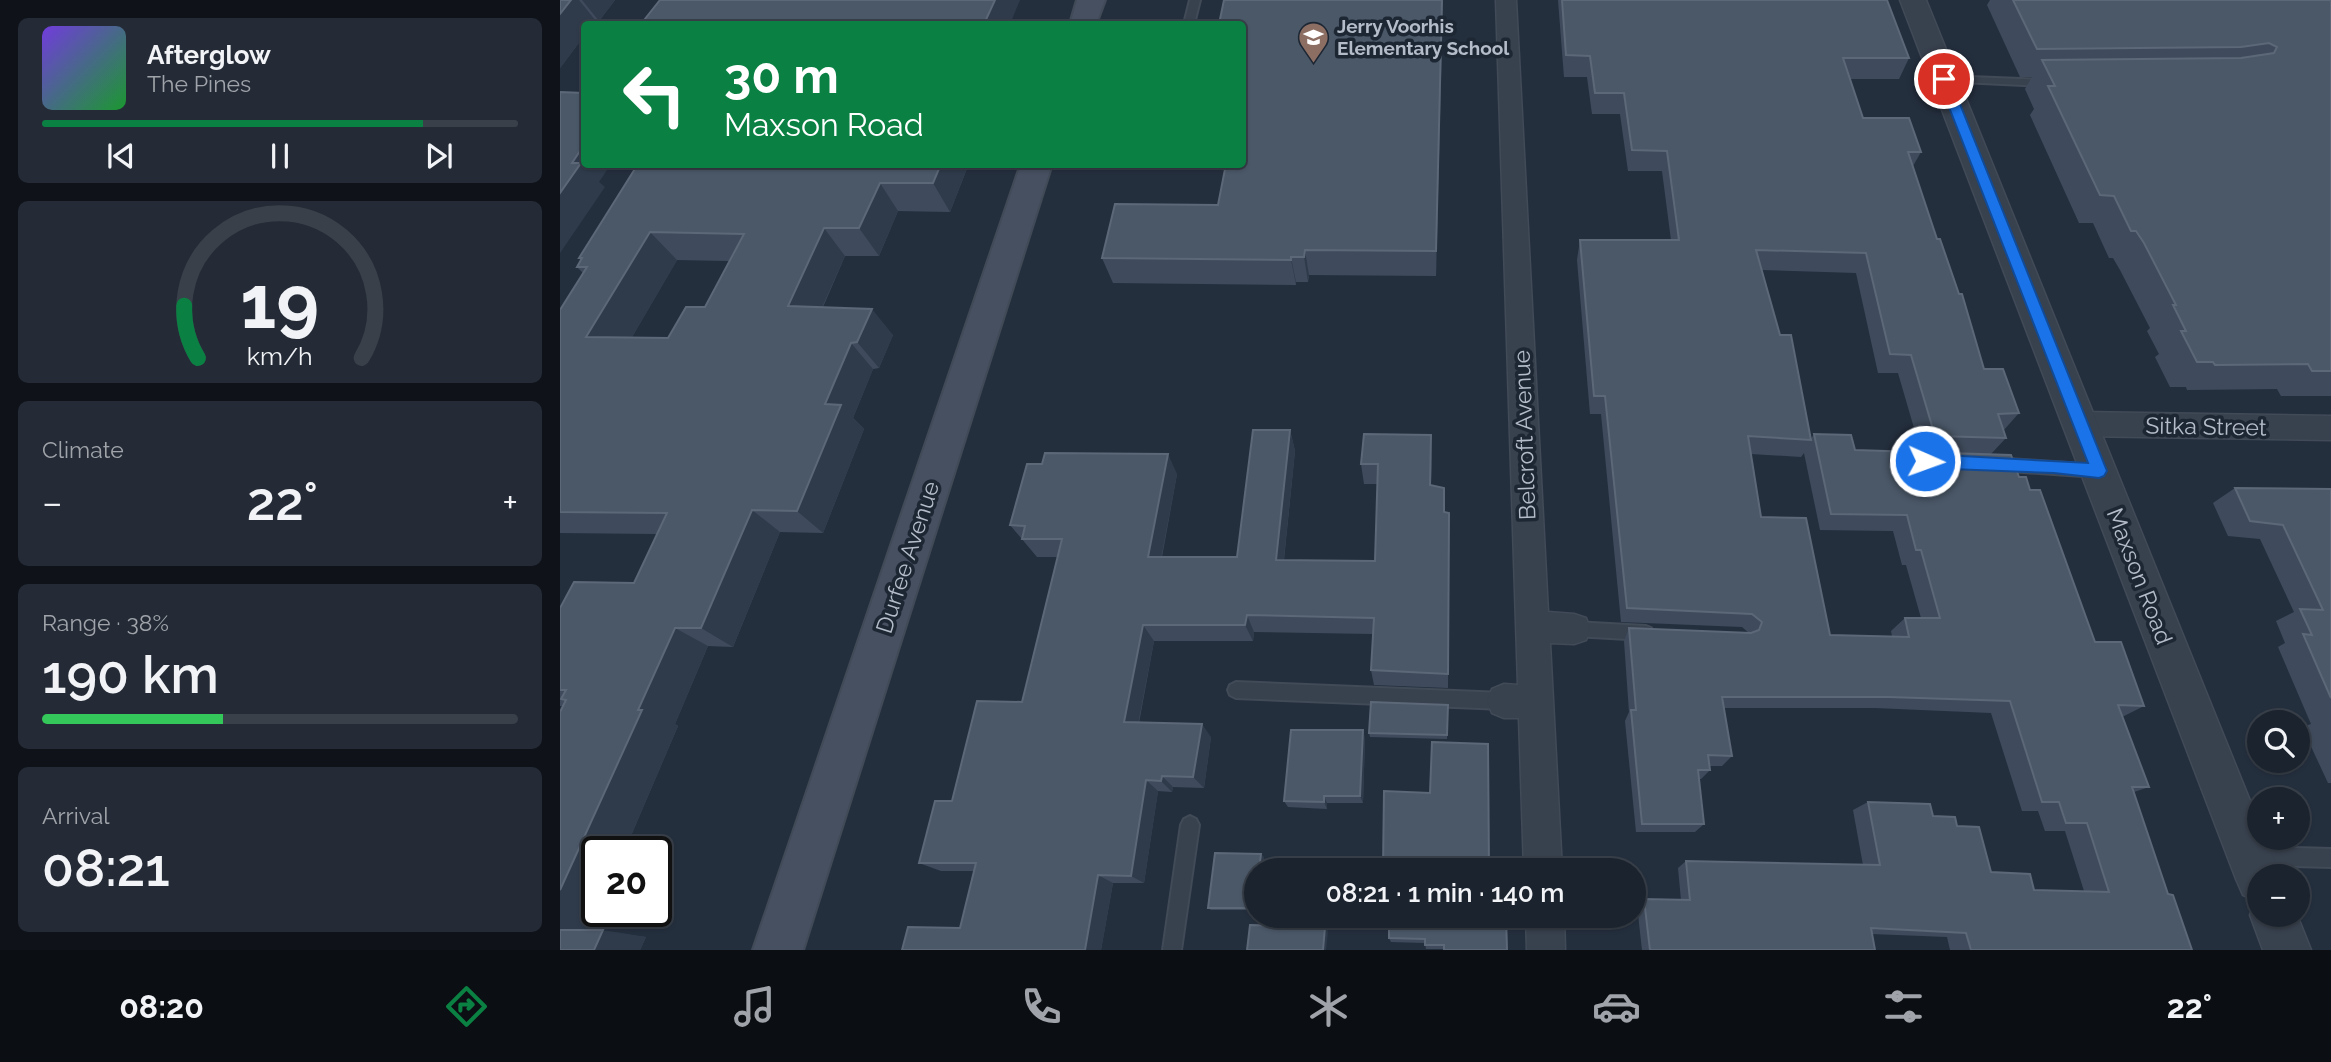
<!DOCTYPE html>
<meta charset="utf-8">
<style>
body{margin:0;font-family:Raleway,sans-serif;background:#242b36;color:#f1f3f6;height:100vh;display:flex;flex-direction:column;font-size:26px;white-space:nowrap}
*{box-sizing:border-box;margin:0}
p{font-size:23px;color:#a0a4aa}
.icon{flex:none;width:38px;height:38px;fill:none;stroke:currentColor;stroke-width:2;stroke-linecap:round;stroke-linejoin:round}
.map{position:relative;flex:1;overflow:hidden}
.side{display:flex;flex-direction:column;gap:18px;padding:18px;background:#0f1319;width:560px}
.side>*{flex:none}
.hud{position:absolute;left:21px;top:21px;width:665px;height:147px;border-radius:7px;box-shadow:0 2px 5px #0004,0 0 0 2px #39404a;background:#0b8043;color:#fff;overflow:hidden}
.buttons{position:absolute;left:1687px;top:710px;display:grid;gap:14px}
.buttons a{display:grid;place-items:center;width:63px;height:63px;border-radius:50%;background:#1b232e;box-shadow:0 2px 5px #0004,0 0 0 2px #39404a;font-size:35px}
.speed{position:absolute;left:21px;top:836px;display:flex;gap:14px;font-size:35px;font-weight:700;text-align:center}
.speed>*{display:grid;place-content:center;width:91px;height:91px;border-radius:50%;background:#1b232e;box-shadow:0 2px 5px #0004,0 0 0 2px #39404a;line-height:1}
.speed .limit{border:4px solid #111;border-radius:10px;background:#fff;color:#111}
.pin{position:absolute;display:grid;place-items:center;width:60px;height:60px;color:#fff;margin:-30px;border:4px solid #fff;border-radius:50%;box-shadow:0 2px 7px #0007}
.me{position:absolute;width:77px;margin:-38px;rotate:92deg;stroke-linejoin:round;filter:drop-shadow(0 0 5px #0008)}
.turn{display:flex;align-items:center;gap:24px;height:147px;padding:0 28px;font-size:32px}
.turn .icon{width:91px;height:91px;stroke-width:2.5}
.turn b{display:block;font-size:49px;line-height:60px}
.big{font-size:52px;font-weight:600;line-height:1.1}
.side .widget{flex:1;display:flex;flex-direction:column;justify-content:center;gap:10px;min-width:0;padding:0 24px;border-radius:10px;background:#242b36}
.side .dial{align-items:center;gap:0}
.dial svg{height:182px;overflow:visible;fill:none;stroke:#39404a;stroke-width:7;stroke-linecap:round;text-anchor:middle}
.dial text{fill:#f1f3f6;stroke:none}
.song{display:flex;align-items:center;gap:21px}
.cover{width:84px;height:84px;border-radius:10px;background:linear-gradient(135deg,hsl(260 70% 55%),hsl(130 70% 35%))}
.played{height:7px;border-radius:4px;background:linear-gradient(90deg,#0b8043 80%,#39404a 80%)}
.keys{display:flex;justify-content:space-around;direction:ltr}
.heat{display:flex;justify-content:space-between;align-items:center;font-size:38px;direction:ltr}
.charge{height:10px;border-radius:5px;background:linear-gradient(90deg,#34c759 38%,#39404a 0)}
.trip{position:absolute;left:684px;top:858px;width:402px;height:70px;border-radius:35px;background:#1b232e;box-shadow:0 2px 5px #0004,0 0 0 2px #39404a;font-weight:600;line-height:70px;text-align:center}
.tab-bar{display:flex;height:112px;justify-content:space-around;align-items:center;background:#0b0e12;color:#a0a4aa}
.tab-bar .icon{width:49px;height:49px}
.tab-bar .current{color:#0b8043}
.tab-bar b{font-size:32px;color:#f1f3f6}
main{display:flex;flex:1;min-height:0}
.map>svg:first-child{display:block}
.lines{fill:none;stroke-linecap:round;stroke-linejoin:round}
.service-casing{stroke:#414a57;stroke-width:4}
.minor-casing{stroke:#414a57;stroke-width:3}
.tertiary-casing{stroke:#414a57;stroke-width:3}
.secondary-casing{stroke:#414a57;stroke-width:4}
.service{fill:#38414e;fill-rule:evenodd}
.minor{fill:#38414e;fill-rule:evenodd}
.tertiary{fill:#38414e;fill-rule:evenodd}
.secondary{fill:#465061;fill-rule:evenodd}
.wall{fill:#3f4b5c;fill-rule:evenodd}
.shaded-wall{fill:#2f3b4b}
.building{fill:#4b5868;stroke:#5c6777;stroke-width:2;fill-rule:evenodd}
.route{fill:#1a73e8;stroke:#114b97;stroke-width:2}
.labels{text-anchor:middle;dominant-baseline:central;stroke-width:7;stroke-linejoin:round;paint-order:stroke}
.far-poi-label{font-size:19px;font-weight:bold;fill:#b4bcc9;stroke:#1d2633;text-anchor:start}
.street-label{font-size:23px;fill:#b4bcc9;stroke:#1d2633}
</style>
<main>
<section class="side">
<div class="widget">
<div class="song"><i class="cover"></i><div><b>Afterglow</b><p>The Pines</p></div></div>
<div class="played"></div>
<div class="keys"><svg class="icon" aria-label="previous" viewBox="0 0 24 24"><path d="M18 5L8 12l10 7zM5 5v14"/></svg><svg class="icon" aria-label="pause" viewBox="0 0 24 24"><path d="M8 5v14M16 5v14"/></svg><svg class="icon" aria-label="next" viewBox="0 0 24 24"><path d="M6 5l10 7-10 7zM19 5v14"/></svg></div>
</div>
<div class="widget dial"><svg viewBox="0 0 100 80">
<path d="M14 69A42 42 0 1 1 86 69"/>
<path d="M14 69A42 42 0 0 1 8 46" stroke="#0b8043"/>
<text x="50" y="56" font-size="32" font-weight="700">19</text>
<text x="50" y="72" font-size="11">km/h</text>
</svg></div>
<div class="widget"><p>Climate</p>
<div class="heat"><a>−</a><b class="big">22°</b><a>+</a></div>
</div>
<div class="widget"><p>Range · 38%</p><b class="big">190 km</b><div class="charge"></div></div>
<div class="widget"><p>Arrival</p><b class="big">08:21</b></div>
</section>
<div class="map">
<svg width="1771" height="950" viewBox="0 0 1771 950">
<rect width="100%" height="100%" fill="#242f3e"/>
<g class="lines">
<defs>
<g id="service">
<path d="M 630,0 L 640,0 L 634,24 L 624,24 Z"/>
<path d="M 1384,76 L 1485,80 L 1490,83 L 1485,86 L 1380,81 L 1380,77 Z"/>
<path d="M 1435,458 L 1537,465 L 1542,467 L 1544,471 L 1542,475 L 1537,477 L 1435,470 L 1430,468 L 1428,464 L 1430,460 Z"/>
<path d="M 1014,622 L 1086,626 L 1091,628 L 1094,633 L 1091,638 L 1086,640 L 1014,636 L 1009,634 L 1006,629 L 1009,624 Z"/>
<path d="M 676,682 L 944,693 L 950,695 L 952,701 L 950,707 L 944,709 L 676,698 L 670,695 L 668,690 L 670,685 Z"/>
<path d="M 630,816 L 636,819 L 639,825 L 621,950 L 603,950 L 621,825 L 624,819 Z"/>
<path d="M 1695,847 L 1771,849 L 1771,867 L 1695,865 L 1689,862 L 1686,856 L 1689,850 Z"/>
</g>
<g id="minor">
<path d="M 936,0 L 956,0 L 988,612 L 1014,614 L 1026,618 L 1030,629 L 1026,640 L 1014,644 L 990,643 L 1002,870 L 964,870 L 959,718 L 944,718 L 932,713 L 927,701 L 932,689 L 944,684 L 958,685 Z"/>
<path d="M 1520,412 L 1771,416 L 1771,440 L 1520,436 L 1510,432 L 1506,424 L 1510,416 Z"/>
<path d="M 966,915 L 1004,915 L 1005,950 L 967,950 Z"/>
</g>
<path id="tertiary" d="M 1340,0 L 1366,0 L 1699,823 L 1699,838 L 1706,838 L 1721,877 L 1699,877 L 1699,915 L 1737,915 L 1751,950 L 1703,950 L 1690,915 L 1696,901 L 1683,895 L 1676,879 Z"/>
<g id="secondary">
<path d="M 517,0 L 545,0 L 536,24 L 510,24 Z"/>
<path d="M 461,164 L 492,164 L 243,950 L 193,950 Z"/>
</g>
</defs>
<!-- service casing -->
<use href="#service" class="service-casing"/>
<!-- minor casing -->
<use href="#minor" class="minor-casing"/>
<!-- tertiary casing -->
<use href="#tertiary" class="tertiary-casing"/>
<!-- secondary casing -->
<use href="#secondary" class="secondary-casing"/>
<!-- service -->
<use href="#service" class="service"/>
<!-- minor -->
<use href="#minor" class="minor"/>
<!-- tertiary -->
<use href="#tertiary" class="tertiary"/>
<!-- secondary -->
<use href="#secondary" class="secondary"/>
</g>
<!-- wall -->
<g class="wall">
<path d="M 0,0 L 55,0 L 39,21 L 36,21 L 33,24 L 24,24 L 24,36 L 0,68 Z"/>
<path d="M 664,0 L 883,0 L 876,276 L 749,275 L 748,282 L 736,282 L 736,285 L 553,283 L 542,258 L 658,205 L 682,164 L 682,24 Z"/>
<path d="M 998,0 L 1327,0 L 1349,58 L 1339,79 L 1290,79 L 1303,118 L 1361,152 L 1353,166 L 1377,239 L 1424,369 L 1459,413 L 1443,431 L 1446,438 L 1430,455 L 1459,477 L 1470,490 L 1535,642 L 1584,706 L 1562,717 L 1589,787 L 1574,792 L 1608,894 L 1632,950 L 1390,950 L 1387,937 L 1312,934 L 1315,950 L 1082,950 L 1077,905 L 1084,899 L 1121,900 L 1118,868 L 1126,861 L 1303,865 L 1293,810 L 1308,802 L 1373,816 L 1397,826 L 1431,872 L 1474,890 L 1524,891 L 1505,831 L 1485,831 L 1478,811 L 1462,811 L 1431,713 L 1315,708 L 1164,708 L 1172,756 L 1162,766 L 1150,766 L 1150,770 L 1141,779 L 1139,779 L 1144,824 L 1135,832 L 1076,832 L 1065,721 L 1069,712 L 1064,641 L 1069,628 L 1189,633 L 1182,627 L 1061,622 L 1041,414 L 1030,414 L 1017,260 L 1020,240 L 1111,240 L 1102,171 L 1068,171 L 1060,114 L 1032,114 L 1027,77 L 1004,77 ZM 1202,270 L 1296,273 L 1318,373 L 1338,373 L 1361,452 L 1295,450 L 1254,434 L 1251,439 L 1220,335 ZM 1244,453 L 1260,530 L 1333,531 L 1342,565 L 1346,565 L 1361,618 L 1345,618 L 1331,631 L 1332,636 L 1270,635 L 1201,517 L 1191,454 L 1241,457 Z"/>
<path d="M 1430,0 L 1771,0 L 1771,396 L 1721,396 L 1717,389 L 1627,390 L 1626,387 L 1610,387 L 1595,357 L 1599,354 L 1587,331 L 1590,328 L 1560,270 L 1553,258 L 1549,258 L 1533,223 L 1519,223 L 1470,115 L 1474,109 L 1465,89 L 1472,77 L 1460,77 L 1427,5 Z"/>
<path d="M 78,164 L 408,166 L 390,212 L 338,211 L 319,256 L 285,256 L 263,307 L 333,335 L 319,368 L 313,369 L 293,418 L 304,429 L 263,533 L 220,532 L 173,647 L 148,646 L 115,724 L 118,726 L 64,852 L 37,852 L 30,930 L 86,937 L 80,950 L 0,950 L 3,706 L 0,706 L 0,608 L 74,583 L 97,534 L 0,533 L 0,310 L 23,273 L 17,267 L 21,260 L 19,258 ZM 117,260 L 169,261 L 145,307 L 108,338 L 72,337 Z"/>
<path d="M 730,430 L 735,451 L 724,560 L 815,561 L 817,484 L 804,484 L 801,464 L 872,455 L 871,485 L 884,512 L 889,513 L 888,688 L 814,685 L 811,670 L 813,634 L 694,632 L 693,641 L 594,641 L 579,723 L 651,737 L 644,788 L 613,787 L 612,792 L 598,791 L 584,883 L 553,883 L 541,950 L 342,950 L 400,928 L 414,871 L 381,871 L 359,863 L 392,801 L 462,702 L 498,557 L 477,557 L 450,525 L 617,474 L 602,557 L 677,557 Z"/>
<path d="M 1675,488 L 1771,489 L 1771,783 L 1768,783 L 1742,727 L 1751,724 L 1718,647 L 1725,643 L 1716,621 L 1734,612 L 1700,539 L 1668,536 L 1653,503 Z"/>
<path d="M 888,705 L 887,739 L 810,737 L 809,733 Z"/>
<path d="M 805,738 L 803,803 L 767,803 L 767,809 L 728,807 L 724,801 Z"/>
<path d="M 704,857 L 702,870 L 696,870 L 696,910 L 651,910 L 648,908 Z"/>
<path d="M 946,915 L 884,949 L 866,949 L 865,943 L 831,942 L 829,938 L 829,927 L 824,926 L 822,922 Z"/>
</g>
<!-- shaded-wall -->
<g class="shaded-wall">
<path d="M 11,0 L 19,0 L 36,21 L 33,24 L 24,24 L 24,36 L 0,68 L 0,14 Z"/>
<path d="M 22,0 L 55,0 L 39,21 Z"/>
<path d="M 435,0 L 460,0 L 450,24 L 424,24 Z"/>
<path d="M 882,0 L 883,0 L 876,276 L 876,251 Z"/>
<path d="M 24,145 L 24,164 L 51,164 L 39,182 L 45,187 L 0,253 L 0,193 L 12,163 Z"/>
<path d="M 381,164 L 407,164 L 408,166 L 390,212 L 373,183 Z"/>
<path d="M 320,183 L 338,211 L 319,256 L 299,228 Z"/>
<path d="M 264,228 L 285,256 L 251,332 L 228,306 Z"/>
<path d="M 90,232 L 117,260 L 57,363 L 26,337 Z"/>
<path d="M 745,250 L 749,275 L 748,282 L 744,257 Z"/>
<path d="M 731,257 L 736,282 L 736,285 L 731,260 Z"/>
<path d="M 312,309 L 333,335 L 319,368 L 297,342 Z"/>
<path d="M 291,343 L 313,369 L 293,418 L 304,429 L 263,533 L 237,511 L 265,404 Z"/>
<path d="M 730,430 L 735,451 L 722,577 L 716,560 Z"/>
<path d="M 871,435 L 872,455 L 870,504 L 870,485 Z"/>
<path d="M 608,454 L 617,474 L 598,575 L 588,557 Z"/>
<path d="M 192,510 L 220,532 L 173,647 L 141,628 Z"/>
<path d="M 687,615 L 694,632 L 693,641 L 685,625 Z"/>
<path d="M 583,625 L 594,641 L 576,735 L 564,722 Z"/>
<path d="M 115,628 L 148,646 L 115,724 L 118,726 L 64,852 L 37,852 L 37,912 L 38,912 L 27,936 L 0,932 L 0,890 L 78,710 Z"/>
<path d="M 642,724 L 651,737 L 644,788 L 633,777 Z"/>
<path d="M 803,730 L 805,738 L 803,803 L 800,796 Z"/>
<path d="M 602,776 L 613,787 L 612,792 L 601,781 Z"/>
<path d="M 586,780 L 598,791 L 584,883 L 571,876 Z"/>
<path d="M 764,796 L 767,803 L 767,809 L 764,802 Z"/>
<path d="M 701,854 L 704,857 L 702,870 L 699,870 Z"/>
<path d="M 538,875 L 553,883 L 541,950 L 525,950 Z"/>
<path d="M 765,927 L 768,931 L 766,950 L 763,950 Z"/>
<path d="M 43,930 L 86,937 L 80,950 L 34,950 Z"/>
</g>
<!-- building -->
<g class="building">
<path d="M 0,0 L 11,0 L 0,14 Z"/>
<path d="M 100,0 L 435,0 L 424,24 L 81,24 Z"/>
<path d="M 664,0 L 882,0 L 876,251 L 745,250 L 744,257 L 731,257 L 731,260 L 542,258 L 555,204 L 658,205 L 666,164 L 682,164 L 682,82 L 685,71 L 682,71 L 682,24 L 659,24 Z"/>
<path d="M 1002,0 L 1327,0 L 1349,58 L 1283,58 L 1303,118 L 1349,118 L 1361,152 L 1348,152 L 1377,239 L 1380,239 L 1399,294 L 1402,294 L 1424,369 L 1443,369 L 1459,413 L 1438,414 L 1446,438 L 1375,436 L 1351,355 L 1330,354 L 1306,253 L 1196,250 L 1220,335 L 1231,335 L 1251,440 L 1188,436 L 1201,517 L 1246,518 L 1270,635 L 1349,637 L 1345,618 L 1380,618 L 1361,550 L 1356,550 L 1347,515 L 1271,514 L 1254,434 L 1291,435 L 1295,450 L 1451,455 L 1459,477 L 1466,477 L 1470,490 L 1480,490 L 1535,642 L 1561,642 L 1584,706 L 1558,705 L 1589,787 L 1572,787 L 1608,894 L 1613,895 L 1632,950 L 1411,950 L 1406,933 L 1311,928 L 1315,950 L 1090,950 L 1084,899 L 1130,900 L 1126,861 L 1320,865 L 1308,802 L 1370,804 L 1373,816 L 1395,817 L 1397,826 L 1419,827 L 1431,872 L 1470,874 L 1474,890 L 1549,892 L 1527,823 L 1506,823 L 1499,802 L 1482,802 L 1450,701 L 1329,697 L 1162,697 L 1172,756 L 1148,755 L 1150,770 L 1138,770 L 1144,824 L 1082,824 L 1071,710 L 1076,710 L 1069,628 L 1191,633 L 1199,630 L 1202,622 L 1192,614 L 1067,608 L 1045,396 L 1034,396 L 1020,240 L 1119,240 L 1107,151 L 1072,150 L 1064,93 L 1035,93 L 1030,56 L 1006,55 Z"/>
<path d="M 1453,0 L 1771,0 L 1771,371 L 1752,371 L 1748,364 L 1655,365 L 1653,362 L 1637,362 L 1621,331 L 1626,331 L 1613,305 L 1616,305 L 1584,243 L 1576,231 L 1571,231 L 1554,196 L 1540,195 L 1488,86 L 1495,86 L 1482,60 L 1681,58 L 1714,53 L 1717,47 L 1709,43 L 1681,47 L 1477,49 Z"/>
<path d="M 0,92 L 24,93 L 24,145 L 12,163 L 21,163 L 0,193 Z"/>
<path d="M 78,164 L 381,164 L 373,183 L 320,183 L 299,228 L 264,228 L 228,306 L 312,309 L 297,342 L 291,343 L 265,404 L 281,405 L 237,511 L 192,510 L 141,628 L 115,628 L 78,710 L 82,710 L 0,890 L 0,712 L 6,700 L 1,699 L 6,690 L 0,690 L 0,608 L 14,582 L 74,583 L 107,513 L 0,512 L 0,310 L 27,267 L 17,267 L 22,258 L 19,258 ZM 90,232 L 184,234 L 145,307 L 126,307 L 108,338 L 26,337 Z"/>
<path d="M 693,430 L 730,430 L 716,560 L 815,561 L 818,464 L 801,464 L 804,434 L 871,435 L 870,485 L 884,488 L 884,512 L 889,513 L 888,674 L 811,670 L 814,618 L 687,615 L 685,625 L 583,625 L 564,722 L 642,724 L 633,777 L 602,776 L 601,781 L 586,780 L 571,876 L 538,875 L 525,950 L 342,950 L 348,927 L 400,928 L 416,863 L 359,863 L 375,801 L 392,801 L 417,701 L 462,702 L 502,539 L 462,539 L 465,526 L 450,525 L 467,464 L 482,464 L 485,453 L 608,454 L 588,557 L 677,557 Z"/>
<path d="M 1675,488 L 1771,489 L 1771,698 L 1743,634 L 1752,635 L 1740,609 L 1763,610 L 1723,525 L 1690,521 Z"/>
<path d="M 811,702 L 888,705 L 887,735 L 809,733 Z"/>
<path d="M 731,730 L 803,730 L 800,796 L 764,796 L 764,802 L 724,801 Z"/>
<path d="M 872,742 L 928,744 L 929,870 L 823,870 L 824,791 L 870,793 Z"/>
<path d="M 655,853 L 701,854 L 699,870 L 696,870 L 696,893 L 695,908 L 648,908 Z"/>
<path d="M 822,915 L 946,915 L 947,950 L 884,950 L 884,945 L 865,945 L 865,939 L 829,938 L 829,922 L 822,922 Z"/>
<path d="M 690,925 L 765,927 L 763,950 L 687,950 Z"/>
<path d="M 0,930 L 43,930 L 34,950 L 0,950 Z"/>
</g>
<!-- route -->
<path class="route" d="M 1384,76 L 1390,79 L 1547,471 L 1544,476 L 1539,478 L 1494,473 L 1365,468 L 1359,466 L 1357,461 L 1359,456 L 1365,454 L 1528,463 L 1378,79 Z"/>
<!-- icons -->
<defs>
<symbol id="school-pin" viewBox="-11 -11 22 30"><path d="M0 17L-7.5 6A9.5 9.5 0 1 1 7.5 6Z" fill="#8d6e63" stroke="#1d2633"/><path d="M0-5L7-2L0 1L-7-2ZM-4 1L0 2.5L4 1V4Q0 6-4 4Z" fill="#fff"/></symbol>
</defs>
<g fill-rule="evenodd">
<use href="#school-pin" x="736" y="20" width="35" height="47"/>
</g>
<g class="labels">
<!-- far-poi labels -->
<g class="far-poi-label">
<text x="777" y="26">Jerry Voorhis<tspan x="777" dy="22">Elementary School</tspan></text>
</g>
<!-- street labels -->
<g class="street-label">
<text transform="translate(1646 426) rotate(1)">Sitka Street</text>
<text transform="translate(964 435) rotate(-92)">Belcroft Avenue</text>
<text transform="translate(347 557) rotate(-72)">Durfee Avenue</text>
<text transform="translate(1580 576) rotate(69)">Maxson Road</text>
</g>
</g>
</svg>
<div class="buttons">
<a><svg class="icon" aria-label="search" viewBox="0 0 24 24"><circle cx="10" cy="10" r="6"/><path d="M15 15l6 6"/></svg></a>
<a>+</a>
<a>−</a>
</div>
<div class="speed"><div class="limit">20</div></div>
<div class="pin" style="left:1384px;top:79px;background:#d93025"><svg class="icon" aria-label="arrive" viewBox="0 0 24 24"><path d="M6 21V4h12l-3 4 3 4H6"/></svg></div>
<svg class="me" style="left:1365px;top:461px" viewBox="-20 -20 40 40"><circle r="17" fill="#1a73e8" stroke="#fff" stroke-width="3"/><path d="M0-11L8 9 0 5-8 9z" fill="#fff"/></svg>
<div class="trip">08:21 · 1 min · 140 m</div>
<div class="hud">
<div class="turn"><svg class="icon" aria-label="left" viewBox="0 0 24 24"><path d="M17 20v-9H6M10 6l-5 5 5 5"/></svg><div><b>30 m</b>Maxson Road</div></div>
</div>
</div>
</main>
<nav class="tab-bar">
<b>08:20</b>
<svg class="icon current" aria-label="directions" viewBox="0 0 24 24"><path d="M12 3l9 9-9 9-9-9zM9 14v-3h6M13 9l2 2-2 2"/></svg>
<svg class="icon" aria-label="music" viewBox="0 0 24 24"><path d="M9 18V5l10-2v13"/><circle cx="6" cy="18" r="3"/><circle cx="16" cy="16" r="3"/></svg>
<svg class="icon" aria-label="phone" viewBox="0 0 24 24"><path d="M5 4h4l2 5-3 2q2 4 5 5l2-3 5 2v4C11 20 4 13 5 4z"/></svg>
<svg class="icon" aria-label="climate" viewBox="0 0 24 24"><path d="M12 3v18M4 7l16 10M4 17L20 7"/></svg>
<svg class="icon" aria-label="car" viewBox="0 0 24 24"><path d="M5 17H2v-5l4-1 3-4h7l3 4 3 1v5h-3M9 17h6M6 11h13"/><circle cx="7" cy="17" r="2"/><circle cx="17" cy="17" r="2"/></svg>
<svg class="icon" aria-label="filters" viewBox="0 0 24 24"><path d="M4 7h16M4 17h16"/><circle cx="9" cy="7" r="2"/><circle cx="15" cy="17" r="2"/></svg>
<b>22°</b>
</nav>
